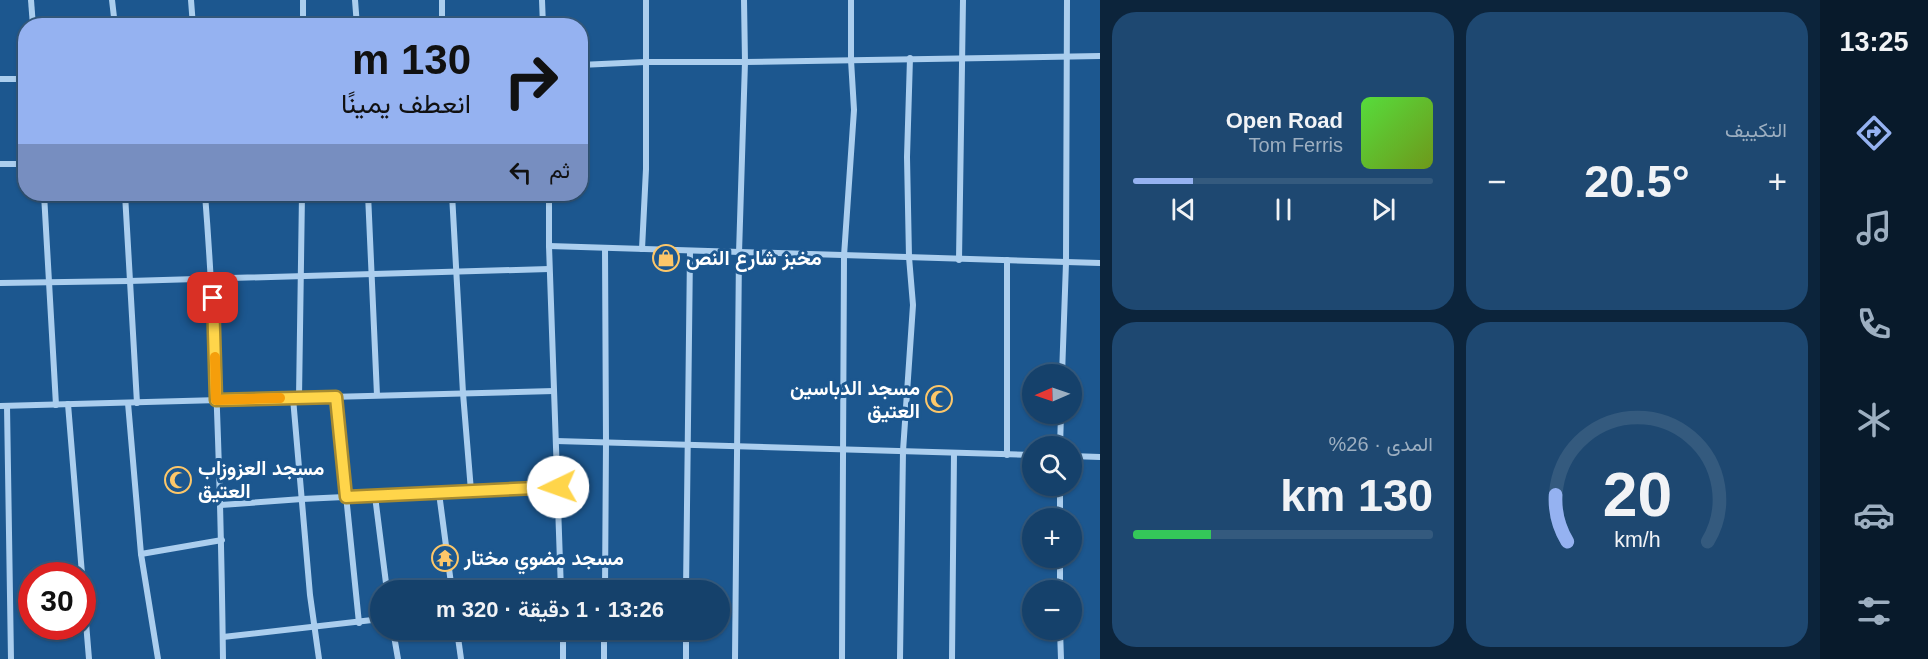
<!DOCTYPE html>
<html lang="ar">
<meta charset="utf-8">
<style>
body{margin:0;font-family:Arial,Vazirmatn,sans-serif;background:#1e4871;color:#f1f3f6;direction:rtl;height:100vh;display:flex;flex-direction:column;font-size:22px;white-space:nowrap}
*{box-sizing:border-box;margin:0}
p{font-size:20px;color:#9dafc1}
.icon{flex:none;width:33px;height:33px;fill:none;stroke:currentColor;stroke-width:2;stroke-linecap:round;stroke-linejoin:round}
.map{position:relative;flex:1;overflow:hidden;direction:ltr}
.drawer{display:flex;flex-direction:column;gap:12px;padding:12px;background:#0c243b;width:720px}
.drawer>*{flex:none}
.hud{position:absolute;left:18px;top:18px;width:570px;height:183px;border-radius:24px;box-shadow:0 2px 4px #0004,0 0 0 2px #345a7e;direction:rtl;background:#95b2f1;color:#111;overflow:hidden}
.needle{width:39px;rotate:268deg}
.buttons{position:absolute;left:1022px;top:364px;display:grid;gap:12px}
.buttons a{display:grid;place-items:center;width:60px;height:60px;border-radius:50%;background:#15416b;box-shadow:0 2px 4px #0004,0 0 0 2px #345a7e;font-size:30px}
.speed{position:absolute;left:18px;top:562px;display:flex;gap:12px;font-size:30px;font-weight:700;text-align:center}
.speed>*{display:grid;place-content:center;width:78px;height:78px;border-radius:50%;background:#15416b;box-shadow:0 2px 4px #0004,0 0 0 2px #345a7e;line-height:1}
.speed .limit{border:9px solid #d22;background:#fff;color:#111}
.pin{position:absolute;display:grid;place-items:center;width:51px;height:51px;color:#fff;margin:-26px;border-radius:12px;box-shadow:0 3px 9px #0006}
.me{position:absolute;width:66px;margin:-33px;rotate:267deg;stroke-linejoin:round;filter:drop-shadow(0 0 4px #0008)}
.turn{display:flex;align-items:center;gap:21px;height:126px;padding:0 18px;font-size:27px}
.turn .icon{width:78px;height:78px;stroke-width:2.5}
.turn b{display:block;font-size:42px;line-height:51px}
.then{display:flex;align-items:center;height:57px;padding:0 18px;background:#0003;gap:12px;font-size:22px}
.big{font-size:45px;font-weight:600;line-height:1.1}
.drawer .widget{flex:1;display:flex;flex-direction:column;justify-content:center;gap:9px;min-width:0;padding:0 21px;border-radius:24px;background:#1e4871}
.drawer .dial{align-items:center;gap:0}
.dial svg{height:156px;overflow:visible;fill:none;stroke:#345a7e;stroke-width:7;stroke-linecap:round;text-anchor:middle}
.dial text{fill:#f1f3f6;stroke:none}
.song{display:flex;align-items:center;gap:18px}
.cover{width:72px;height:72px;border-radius:9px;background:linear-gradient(135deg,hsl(110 70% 55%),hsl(80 70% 35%))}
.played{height:6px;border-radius:3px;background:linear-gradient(90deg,#95b2f1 20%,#345a7e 20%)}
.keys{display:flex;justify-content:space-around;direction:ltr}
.heat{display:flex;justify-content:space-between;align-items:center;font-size:33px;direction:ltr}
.charge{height:9px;border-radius:4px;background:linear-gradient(90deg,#34c759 26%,#345a7e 0)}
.drawer .tiles{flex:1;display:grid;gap:12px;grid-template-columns:repeat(2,1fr)}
.trip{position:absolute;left:370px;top:580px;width:360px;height:60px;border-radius:30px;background:#15416b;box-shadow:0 2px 4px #0004,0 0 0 2px #345a7e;font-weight:600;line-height:60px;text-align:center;direction:rtl}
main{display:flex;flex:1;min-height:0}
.tabs{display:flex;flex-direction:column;width:108px;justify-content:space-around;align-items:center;background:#081a2b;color:#9dafc1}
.tabs .icon{width:42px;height:42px}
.tabs .current{color:#95b2f1}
.tabs b{font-size:27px;color:#f1f3f6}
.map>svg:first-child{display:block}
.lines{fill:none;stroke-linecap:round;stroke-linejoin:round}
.street{stroke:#abceee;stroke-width:6}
.route-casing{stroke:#a68a30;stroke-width:15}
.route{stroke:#ffd54a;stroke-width:10}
.slow{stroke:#f59e0b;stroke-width:10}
.labels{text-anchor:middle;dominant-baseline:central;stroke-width:6;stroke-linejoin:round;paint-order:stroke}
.poi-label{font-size:20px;font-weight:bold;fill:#fff;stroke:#1c578f;text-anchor:start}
</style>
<main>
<nav class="tabs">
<b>13:25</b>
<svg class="icon current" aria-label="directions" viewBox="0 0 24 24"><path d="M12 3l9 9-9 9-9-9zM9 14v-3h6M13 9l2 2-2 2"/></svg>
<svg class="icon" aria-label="music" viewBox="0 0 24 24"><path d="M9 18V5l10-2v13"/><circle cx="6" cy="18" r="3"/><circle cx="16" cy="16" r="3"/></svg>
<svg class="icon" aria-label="phone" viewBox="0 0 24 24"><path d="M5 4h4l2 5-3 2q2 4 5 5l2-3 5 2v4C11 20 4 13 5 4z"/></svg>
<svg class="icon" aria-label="climate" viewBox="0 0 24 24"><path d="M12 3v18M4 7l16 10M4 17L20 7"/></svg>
<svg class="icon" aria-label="car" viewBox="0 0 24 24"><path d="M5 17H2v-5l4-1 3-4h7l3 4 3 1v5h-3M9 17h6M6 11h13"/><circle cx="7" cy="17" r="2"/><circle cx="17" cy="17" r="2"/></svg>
<svg class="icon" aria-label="filters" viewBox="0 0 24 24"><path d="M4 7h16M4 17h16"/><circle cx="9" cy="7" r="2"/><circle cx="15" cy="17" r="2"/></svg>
</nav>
<section class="drawer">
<div class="tiles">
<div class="widget"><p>التكييف</p>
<div class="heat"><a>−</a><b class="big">20.5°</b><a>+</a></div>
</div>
<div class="widget">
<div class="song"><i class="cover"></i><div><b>Open Road</b><p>Tom Ferris</p></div></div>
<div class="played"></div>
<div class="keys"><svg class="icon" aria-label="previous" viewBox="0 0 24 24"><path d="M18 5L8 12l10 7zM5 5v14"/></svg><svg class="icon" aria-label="pause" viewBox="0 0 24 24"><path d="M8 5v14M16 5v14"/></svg><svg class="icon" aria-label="next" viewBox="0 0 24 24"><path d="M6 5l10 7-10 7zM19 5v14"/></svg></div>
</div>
<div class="widget dial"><svg viewBox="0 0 100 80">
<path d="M14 69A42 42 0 1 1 86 69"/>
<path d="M14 69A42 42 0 0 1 8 45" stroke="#95b2f1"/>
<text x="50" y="56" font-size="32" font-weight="700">20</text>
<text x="50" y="72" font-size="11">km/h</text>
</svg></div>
<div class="widget"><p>المدى · 26%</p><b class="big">130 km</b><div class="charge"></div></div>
</div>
</section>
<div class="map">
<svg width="1100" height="659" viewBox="0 0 1100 659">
<rect width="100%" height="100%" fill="#1c578f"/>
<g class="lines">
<!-- street -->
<g class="street">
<path d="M 31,0 L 33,26"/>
<path d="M 112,0 L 115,26"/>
<path d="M 191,0 L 193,26"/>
<path d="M 303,0 L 303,26"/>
<path d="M 355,0 L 357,26"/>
<path d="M 442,0 L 442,26"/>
<path d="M 542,0 L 543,26"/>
<path d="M 580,65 L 645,62 L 745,62 L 1100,56"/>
<path d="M 0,79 L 26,79"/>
<path d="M 0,164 L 26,164"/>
<path d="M 44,194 L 56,405"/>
<path d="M 125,194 L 137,403"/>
<path d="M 205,194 C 217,348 221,504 223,659"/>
<path d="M 368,194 L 377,395"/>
<path d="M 452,194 L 463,393 L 471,491"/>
<path d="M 549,194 L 549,246 L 561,591"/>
<path d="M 549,246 L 1100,263"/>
<path d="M 605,248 L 606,442 L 605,591"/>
<path d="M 642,249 L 646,169 L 646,0"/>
<path d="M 959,260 L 963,0"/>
<path d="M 0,283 L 129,281 L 549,269"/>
<path d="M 1062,375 L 1066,263 L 1067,0"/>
<path d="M 336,397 L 359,623"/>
<path d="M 293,398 L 310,595 L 319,659"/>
<path d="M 299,398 L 302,194"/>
<path d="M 128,403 L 141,554 L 158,659"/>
<path d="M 68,404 L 89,659"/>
<path d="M 0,406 L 554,391"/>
<path d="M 7,406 L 11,659"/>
<path d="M 556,441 L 1032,455"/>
<path d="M 1060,447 L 1061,414"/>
<path d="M 1007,455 L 1007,260"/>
<path d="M 1071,456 L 1100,457"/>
<path d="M 1060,486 L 1060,519"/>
<path d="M 439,493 L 452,591"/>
<path d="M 375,496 L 387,591"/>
<path d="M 221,505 L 302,499 L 557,487"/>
<path d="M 141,554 L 222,540"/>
<path d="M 1060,558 L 1060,591"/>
<path d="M 686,591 L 690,252"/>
<path d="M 393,630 L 398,659"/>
<path d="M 457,630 L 461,659"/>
<path d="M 563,630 L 563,659"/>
<path d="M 1060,630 L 1061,659"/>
<path d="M 458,634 L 533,630"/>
<path d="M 223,637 L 381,619"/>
<path d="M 604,659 L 604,630"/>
<path d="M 686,659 L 686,630"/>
<path d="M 735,659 L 739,253 L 745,62 L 744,0"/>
<path d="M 842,659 L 844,256 L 854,110 L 851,60 L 851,0"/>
<path d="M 900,659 L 903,451 L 913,305 L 909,257 L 907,157 L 910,58"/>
<path d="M 952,659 L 954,453"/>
</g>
</g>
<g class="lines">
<defs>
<path id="route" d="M 213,298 L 216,400 L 336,397 L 346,497 L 558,487"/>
</defs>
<!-- route casing -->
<use href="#route" class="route-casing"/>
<!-- route -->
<use href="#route" class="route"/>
<!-- slow -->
<path class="slow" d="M 215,357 L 216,400 L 280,398"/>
</g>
<!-- icons -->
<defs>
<symbol id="shop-ring" viewBox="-11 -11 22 22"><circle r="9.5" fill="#1c578f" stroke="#fdc769" stroke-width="1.5"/><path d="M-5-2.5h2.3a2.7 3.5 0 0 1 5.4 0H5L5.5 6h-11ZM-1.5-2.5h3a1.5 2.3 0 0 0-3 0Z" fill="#fdc769"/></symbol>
<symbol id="mosque-ring" viewBox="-11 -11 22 22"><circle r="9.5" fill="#1c578f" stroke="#fdc769" stroke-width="1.5"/><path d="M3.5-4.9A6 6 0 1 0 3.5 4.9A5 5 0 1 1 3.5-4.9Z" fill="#fdc769"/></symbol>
<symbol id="temple-ring" viewBox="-11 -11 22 22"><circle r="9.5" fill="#1c578f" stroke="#fdc769" stroke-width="1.5"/><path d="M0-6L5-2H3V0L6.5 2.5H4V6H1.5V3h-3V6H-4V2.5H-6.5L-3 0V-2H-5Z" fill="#fdc769"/></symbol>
</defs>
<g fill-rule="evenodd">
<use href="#shop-ring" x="651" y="243" width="30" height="30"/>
<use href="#mosque-ring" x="924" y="384" width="30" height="30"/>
<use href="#mosque-ring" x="163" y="465" width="30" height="30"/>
<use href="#temple-ring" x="430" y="543" width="30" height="30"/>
</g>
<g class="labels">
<!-- poi labels -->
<g class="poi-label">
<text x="686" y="258">مخبز شارع النص</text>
<text x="920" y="388" text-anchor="end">مسجد الدباسين<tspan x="920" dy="23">العتيق</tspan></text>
<text x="198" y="468">مسجد العزوزاب<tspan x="198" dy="23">العتيق</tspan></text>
<text x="464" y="558">مسجد مضوي مختار</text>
</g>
</g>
</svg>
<div class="buttons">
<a><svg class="needle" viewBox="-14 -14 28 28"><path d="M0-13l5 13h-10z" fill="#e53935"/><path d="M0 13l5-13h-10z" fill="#9dafc1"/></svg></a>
<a><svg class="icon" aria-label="search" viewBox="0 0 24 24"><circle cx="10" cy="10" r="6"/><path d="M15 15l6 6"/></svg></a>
<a>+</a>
<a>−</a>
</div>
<div class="speed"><div class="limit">30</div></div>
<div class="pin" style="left:213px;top:298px;background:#d93025"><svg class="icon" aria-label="arrive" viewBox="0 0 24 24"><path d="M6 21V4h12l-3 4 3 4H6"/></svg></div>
<svg class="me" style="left:558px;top:487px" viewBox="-20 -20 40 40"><circle r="19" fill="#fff"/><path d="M0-13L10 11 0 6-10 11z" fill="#ffd54a"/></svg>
<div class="trip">13:26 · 1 دقيقة · 320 m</div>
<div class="hud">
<div class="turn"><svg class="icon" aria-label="right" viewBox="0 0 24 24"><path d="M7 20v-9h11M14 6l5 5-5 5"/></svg><div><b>130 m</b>انعطف يمينًا</div></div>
<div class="then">ثم<svg class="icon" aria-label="left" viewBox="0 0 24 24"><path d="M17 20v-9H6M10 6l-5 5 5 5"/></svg></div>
</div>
</div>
</main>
